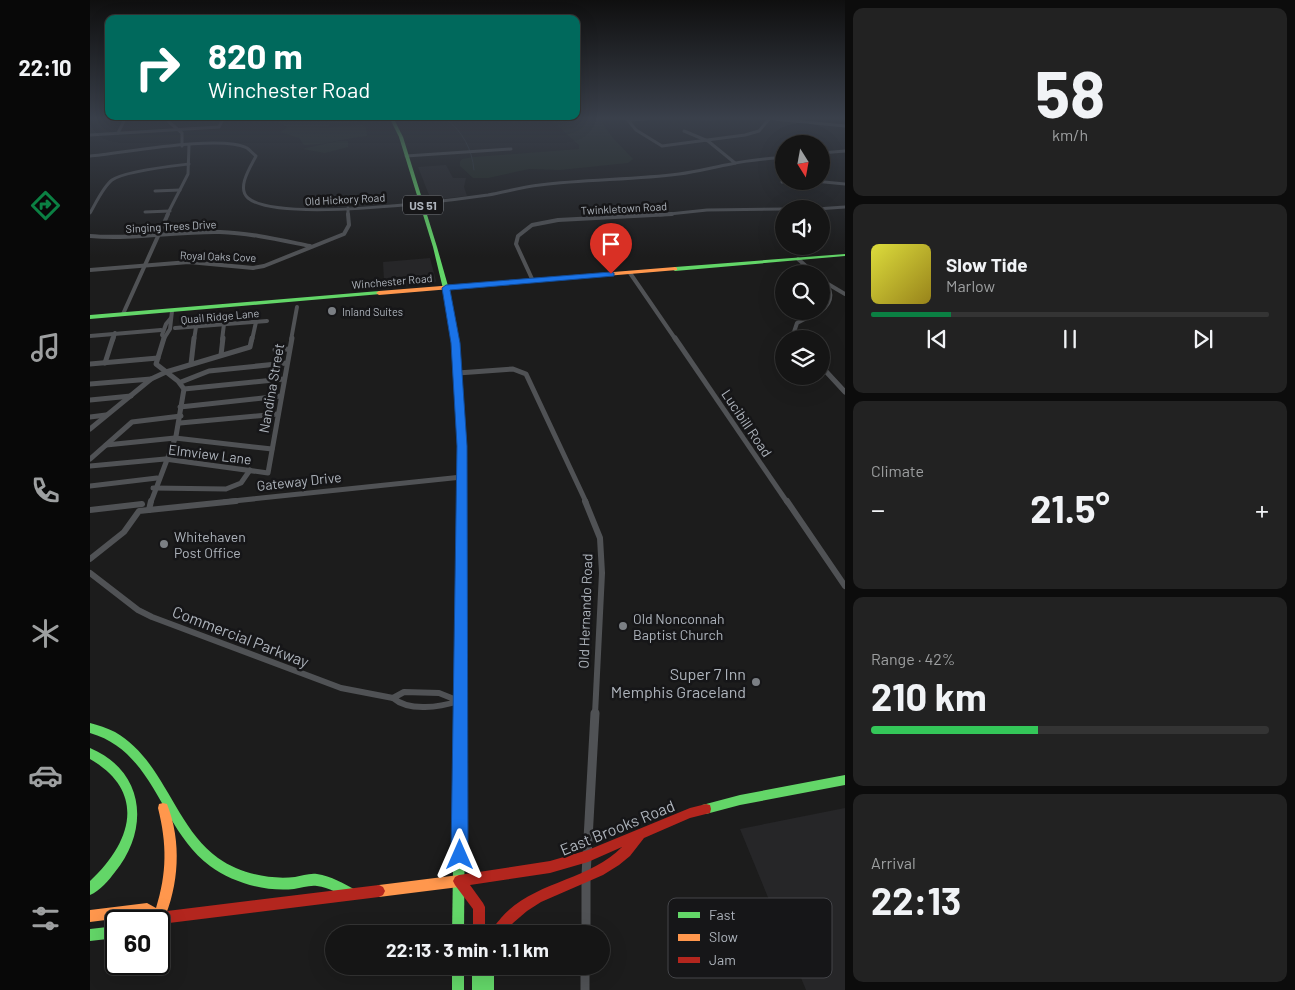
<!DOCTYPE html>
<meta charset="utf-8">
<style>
body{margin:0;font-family:Barlow,sans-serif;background:#222;color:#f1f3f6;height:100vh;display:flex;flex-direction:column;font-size:19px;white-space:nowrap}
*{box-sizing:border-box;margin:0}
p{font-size:16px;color:#9d9fa0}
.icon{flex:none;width:28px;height:28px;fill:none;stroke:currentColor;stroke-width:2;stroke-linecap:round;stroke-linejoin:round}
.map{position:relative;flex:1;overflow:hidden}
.sheet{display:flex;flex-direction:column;gap:8px;padding:8px;background:#0c0c0c;width:450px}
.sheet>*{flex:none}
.banner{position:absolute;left:15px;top:15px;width:475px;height:105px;border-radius:10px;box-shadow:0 5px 20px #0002,0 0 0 1px #343434;background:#00695c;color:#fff;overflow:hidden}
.needle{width:32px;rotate:169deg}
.tools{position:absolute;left:685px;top:135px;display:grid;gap:10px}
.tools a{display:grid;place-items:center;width:55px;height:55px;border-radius:50%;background:#151515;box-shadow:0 5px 20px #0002,0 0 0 1px #343434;font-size:25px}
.speed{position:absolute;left:15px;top:910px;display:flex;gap:10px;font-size:25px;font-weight:700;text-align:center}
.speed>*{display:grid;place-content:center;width:65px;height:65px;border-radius:50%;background:#151515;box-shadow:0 5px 20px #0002,0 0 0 1px #343434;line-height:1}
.speed .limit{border:2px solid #111;border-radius:8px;background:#fff;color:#111}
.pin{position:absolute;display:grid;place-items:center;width:42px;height:42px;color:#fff;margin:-51px -21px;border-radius:50% 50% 50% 0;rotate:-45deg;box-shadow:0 0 5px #0007}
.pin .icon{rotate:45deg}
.me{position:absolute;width:55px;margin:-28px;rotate:0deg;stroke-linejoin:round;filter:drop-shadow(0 0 4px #0008)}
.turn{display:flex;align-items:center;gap:18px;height:105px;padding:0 20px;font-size:22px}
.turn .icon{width:65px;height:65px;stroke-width:2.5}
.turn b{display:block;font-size:35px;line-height:42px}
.big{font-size:38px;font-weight:700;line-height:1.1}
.sheet .tile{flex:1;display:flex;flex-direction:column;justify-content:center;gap:8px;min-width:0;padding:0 18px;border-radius:10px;background:#222}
.sheet .dial{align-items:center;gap:0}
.dial b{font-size:65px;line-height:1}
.song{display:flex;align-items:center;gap:15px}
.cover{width:60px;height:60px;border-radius:8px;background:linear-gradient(135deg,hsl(60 70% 55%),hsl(50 70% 35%))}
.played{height:5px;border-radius:2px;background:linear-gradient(90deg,#0b8043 20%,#343434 20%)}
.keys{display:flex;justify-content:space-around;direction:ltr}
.heat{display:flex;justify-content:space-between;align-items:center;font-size:28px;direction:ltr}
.charge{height:8px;border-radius:4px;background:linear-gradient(90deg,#34c759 42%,#343434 0)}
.trip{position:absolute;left:235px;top:925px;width:285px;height:50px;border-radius:25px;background:#151515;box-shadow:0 5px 20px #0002,0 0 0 1px #343434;font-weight:700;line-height:50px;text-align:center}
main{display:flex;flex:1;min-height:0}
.dock{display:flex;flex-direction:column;width:90px;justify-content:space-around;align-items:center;background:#080808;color:#9d9fa0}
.dock .icon{width:35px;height:35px}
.dock .current{color:#0b8043}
.dock b{font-size:22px;color:#f1f3f6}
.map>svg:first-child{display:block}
.built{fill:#262628}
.green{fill:#222922}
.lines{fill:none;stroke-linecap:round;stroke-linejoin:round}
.stream{stroke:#2f383e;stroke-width:1}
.street-far4{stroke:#505255;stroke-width:3}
.street-far3{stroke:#505255;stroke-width:4}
.street-far2{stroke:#505255;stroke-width:5}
.street-far1{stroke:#505255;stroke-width:6}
.street{stroke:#505255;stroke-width:9}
.fast{fill:#63d668;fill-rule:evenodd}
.slow{fill:#ff974d;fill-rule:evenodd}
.jam{fill:#b3261e;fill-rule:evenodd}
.route{fill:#1a73e8;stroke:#114b97}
.poi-dot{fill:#7b7f84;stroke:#161618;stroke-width:2}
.labels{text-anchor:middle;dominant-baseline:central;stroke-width:5;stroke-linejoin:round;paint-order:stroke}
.far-street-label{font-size:11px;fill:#aeb4bc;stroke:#161618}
.far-poi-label{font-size:11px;fill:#aeb4bc;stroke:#161618;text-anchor:start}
.shield{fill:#161618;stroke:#80858b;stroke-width:1}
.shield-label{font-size:12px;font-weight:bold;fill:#aeb4bc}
.street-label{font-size:14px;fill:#aeb4bc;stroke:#161618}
.poi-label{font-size:14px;fill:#aeb4bc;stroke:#161618;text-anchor:start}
.near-street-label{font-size:16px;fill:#aeb4bc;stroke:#161618}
.near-poi-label{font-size:16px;fill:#aeb4bc;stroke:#161618;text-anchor:end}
.key{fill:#161618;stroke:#444549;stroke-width:1}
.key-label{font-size:14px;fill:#aeb4bc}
</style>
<main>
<nav class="dock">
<b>22:10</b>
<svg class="icon current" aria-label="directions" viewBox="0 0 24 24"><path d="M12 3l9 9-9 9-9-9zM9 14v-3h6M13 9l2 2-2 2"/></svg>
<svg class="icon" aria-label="music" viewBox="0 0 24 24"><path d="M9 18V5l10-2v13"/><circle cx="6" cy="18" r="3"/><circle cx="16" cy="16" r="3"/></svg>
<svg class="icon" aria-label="phone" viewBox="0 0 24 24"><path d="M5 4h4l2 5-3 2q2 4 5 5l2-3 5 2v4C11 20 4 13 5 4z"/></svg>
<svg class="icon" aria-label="climate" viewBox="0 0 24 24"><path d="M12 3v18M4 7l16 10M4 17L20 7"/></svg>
<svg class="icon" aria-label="car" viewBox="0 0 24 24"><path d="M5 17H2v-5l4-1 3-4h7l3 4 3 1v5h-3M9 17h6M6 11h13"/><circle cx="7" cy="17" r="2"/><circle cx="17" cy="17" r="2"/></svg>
<svg class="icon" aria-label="filters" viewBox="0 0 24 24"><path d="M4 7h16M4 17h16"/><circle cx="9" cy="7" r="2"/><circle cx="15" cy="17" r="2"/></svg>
</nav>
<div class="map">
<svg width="755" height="990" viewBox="0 0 755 990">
<rect width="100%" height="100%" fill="#1c1c1c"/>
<!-- built -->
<g class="built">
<path d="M 356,165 L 363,178 L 376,178 L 374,187 L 377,196 L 341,200 L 328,167 Z"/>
<path d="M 340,258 L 346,281 L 344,283 L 300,287 L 294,281 L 293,262 Z"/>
<path d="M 755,808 L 755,990 L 716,990 L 650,829 Z"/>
</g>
<!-- green -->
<g class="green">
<path d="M 203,119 L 273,119 L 267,119 L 267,122 L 239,124 L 238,127 L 227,128 L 272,125 L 276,127 L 277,136 C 255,138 235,145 214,145 L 209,138 L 190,132 L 198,127 L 187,122 Z"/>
<path d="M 460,119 L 509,119 L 523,138 L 543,159 L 538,163 L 470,170 L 439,169 L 398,178 L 383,178 L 370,166 L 370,162 L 372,159 L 384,157 L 489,149 L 489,145 Z"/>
<path d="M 248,141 L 258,141 L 258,147 L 235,153 L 212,149 Z"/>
</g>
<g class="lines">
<!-- stream -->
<path class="stream" d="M 356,119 C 373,132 382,149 384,170"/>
<!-- street-far4 -->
<g class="street-far4">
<path d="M 79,119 L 79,122 L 92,133 L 92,146"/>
<path d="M 537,119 L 546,130 L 572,146 L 655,135 L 669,131 L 679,119"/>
<path d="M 613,119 L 624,119"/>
<path d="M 684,119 L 755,126"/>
<path d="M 538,120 L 558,119"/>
<path d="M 594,131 L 618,141 L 645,163"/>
<path d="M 28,133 L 35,119"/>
<path d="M 0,135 L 129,127 L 133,119"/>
<path d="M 731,153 L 755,151"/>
<path d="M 0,156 C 33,153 131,134 157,148 C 160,150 163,154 166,156 C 161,166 146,188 158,198 C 187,223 356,201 398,195 C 415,192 432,187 450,185 C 496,179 543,180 589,174 C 607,172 624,167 641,164 C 659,160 676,159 694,157"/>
<path d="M 316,156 L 421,149"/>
<path d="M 724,181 L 755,184"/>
<path d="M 692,182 L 697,181"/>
<path d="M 65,191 L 90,190"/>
<path d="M 258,208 L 258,215"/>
<path d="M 726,209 L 755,207"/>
<path d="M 55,212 L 80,211"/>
<path d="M 0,213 C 6,203 13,187 22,180 C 35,171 82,166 99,164"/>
<path d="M 77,215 L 98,174 L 99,145"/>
<path d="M 570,215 L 617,210 L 694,209"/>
</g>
<!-- street-far3 -->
<g class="street-far3">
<path d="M 0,236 C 43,240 86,231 130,232 C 160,233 190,240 220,246"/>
<path d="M 708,259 L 725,274"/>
<path d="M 0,270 L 99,262 L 163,268 L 174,266 L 254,234 L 259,225 L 258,214"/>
<path d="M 540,273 L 586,340"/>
<path d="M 731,279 C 743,289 744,301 731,311"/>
<path d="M 443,281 L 426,244 L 428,236 L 442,225 L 468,220 L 582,214"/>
<path d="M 738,284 L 755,294"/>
<path d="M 33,314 L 78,214"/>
<path d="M 85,328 L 177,321"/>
<path d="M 0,336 L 71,330"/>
<path d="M 74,337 L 72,335 L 76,324 L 81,318"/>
<path d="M 708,339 L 704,332 L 707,323 L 730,311"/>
<path d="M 23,340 L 25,333"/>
<path d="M 73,340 L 80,329 L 82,311"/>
<path d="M 104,340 L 106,327"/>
<path d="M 132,340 L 134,324"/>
<path d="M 162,340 L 166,322"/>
<path d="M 201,340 L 207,307"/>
</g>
<!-- street-far2 -->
<g class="street-far2">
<path d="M 585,338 L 697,502"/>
<path d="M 185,350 L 199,349"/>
<path d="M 131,355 L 133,338"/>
<path d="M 15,363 L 23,338"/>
<path d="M 0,364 L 68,358"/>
<path d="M 101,364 L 104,338"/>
<path d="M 731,366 L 755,392"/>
<path d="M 368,373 L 423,369 L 436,374 L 496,502"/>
<path d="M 91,382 L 119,371 L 197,363"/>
<path d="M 0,384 L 61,379"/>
<path d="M 94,389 L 194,379"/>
<path d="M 0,400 L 41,396"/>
<path d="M 90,407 L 191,396"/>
<path d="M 0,417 L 16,415"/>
<path d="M 90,423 L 188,414"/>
<path d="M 0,429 L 61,379 L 76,372 L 160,347 L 162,338"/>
<path d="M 16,445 L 85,438 L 182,449"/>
<path d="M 0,459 L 42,422 L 91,416"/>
<path d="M 0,466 L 75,459 L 178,473 L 202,338"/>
<path d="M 0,486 L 67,478"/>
<path d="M 63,488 L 136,489 L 151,483 L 160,470"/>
<path d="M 61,502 L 86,436 L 94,389 L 88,381 L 66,364 L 74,338"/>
<path d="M 134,502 L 372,477"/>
</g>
<!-- street-far1 -->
<g class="street-far1">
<path d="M 495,501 L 510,538 L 512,573 L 505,714"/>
<path d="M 697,501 L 755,586"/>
<path d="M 0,510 L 52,504"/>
<path d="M 59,510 L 61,501"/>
<path d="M 0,559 L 34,532 L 49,511 L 146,501"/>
<path d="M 0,573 L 48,610 L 62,617 L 251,688 L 303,698"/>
<path d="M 314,692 L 349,693 L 369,701 C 350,707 319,712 303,698 Z"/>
</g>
<!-- street -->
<g class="street">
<path d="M 496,934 L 496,875 L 505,713"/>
<path d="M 495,966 L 495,990"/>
</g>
<!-- fast -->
<g class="fast">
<path d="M 300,119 L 304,119 L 313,137 L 347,247 L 360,293 L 370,360 L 375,438 L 372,440 L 369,438 L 364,360 L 354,293 L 343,247 L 309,137 Z"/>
<path d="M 755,254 L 755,256 L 585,271 L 582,269 L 585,267 Z"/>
<path d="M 289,291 L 292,293 L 291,294 L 0,319 L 0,315 Z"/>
<path d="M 371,668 L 374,669 L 376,672 L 374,934 L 362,934 L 366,672 L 368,669 Z"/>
<path d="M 0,723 C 8,725 17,728 25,732 C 75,761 83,825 128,858 C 149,873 179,880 205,877 C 212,876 219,873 227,874 C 241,876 254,884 266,890 L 268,894 L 266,898 L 262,900 C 250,895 239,887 227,886 C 219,885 212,888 204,889 C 176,892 143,883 120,866 C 70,829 66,752 0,733 Z"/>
<path d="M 0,748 C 55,771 60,829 25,872 C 19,880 10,891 0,895 L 0,881 C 42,842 57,792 0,759 Z"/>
<path d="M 755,775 L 755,785 L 650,805 L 616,814 L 612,813 L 611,809 L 612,805 L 616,804 L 650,795 Z"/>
<path d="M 26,926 L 26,938 L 0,941 L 0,929 Z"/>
<rect x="362" y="966" width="12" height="24"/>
<rect x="382" y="966" width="22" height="24"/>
</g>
<!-- slow -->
<g class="slow">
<path d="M 585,267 L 587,268 L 587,270 L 289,295 L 286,293 L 289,291 Z"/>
<path d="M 73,803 L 77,804 C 92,842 89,885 73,922 L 69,924 L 69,921 L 63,921 L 55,915 L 0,922 L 0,910 L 57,903 L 66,908 C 77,873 77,844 68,808 L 69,804 Z"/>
<path d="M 369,875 L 373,877 L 375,881 L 373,885 L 369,887 L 289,897 L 285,895 L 283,891 L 285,887 L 289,885 Z"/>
</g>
<!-- jam -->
<g class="jam">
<path d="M 370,436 L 372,436 L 375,438 L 376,672 L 374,675 L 371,676 L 368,675 L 366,672 L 369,438 Z"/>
<path d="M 616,804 L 620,805 L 621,809 L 620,813 L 600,818 L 554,838 L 540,856 L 529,865 L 513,875 L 451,902 L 437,911 L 423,923 L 414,934 L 400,934 C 402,928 407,923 411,918 C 443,881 499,881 532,847 L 498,862 L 460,873 L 380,885 L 393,903 L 395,907 L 395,934 L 383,934 L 383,909 L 365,885 L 363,881 L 365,877 L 369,875 L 460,861 L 498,850 L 600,808 Z"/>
<path d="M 289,885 L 293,887 L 295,891 L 293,895 L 289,897 L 71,924 L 69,926 L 69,921 L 59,921 L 61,917 L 69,912 Z"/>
</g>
</g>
<!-- sky -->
<linearGradient id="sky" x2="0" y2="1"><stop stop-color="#0f0f0f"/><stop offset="0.46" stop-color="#3a404b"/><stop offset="1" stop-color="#3a404b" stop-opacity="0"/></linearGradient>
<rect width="755" height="257" fill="url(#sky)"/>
<!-- route -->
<path class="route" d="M 521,272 L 524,273 L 524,276 L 360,290 L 370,343 L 377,446 L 378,855 L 376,861 L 370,864 L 364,861 L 361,855 L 367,446 L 361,343 L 352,288 L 356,285 Z"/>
<!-- markers -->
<g class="poi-dot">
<circle cx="242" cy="311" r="5"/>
<circle cx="74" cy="544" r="5"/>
<circle cx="533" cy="626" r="5"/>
<circle cx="666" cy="682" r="5"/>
</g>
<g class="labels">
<!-- far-street labels -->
<g class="far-street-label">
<text transform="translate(255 199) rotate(-3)">Old Hickory Road</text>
<text transform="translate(534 208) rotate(-3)">Twinkletown Road</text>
<text transform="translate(81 226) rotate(-3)">Singing Trees Drive</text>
<text transform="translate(128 256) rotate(2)">Royal Oaks Cove</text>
<text transform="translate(302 281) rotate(-5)">Winchester Road</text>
<text transform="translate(130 316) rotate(-5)">Quail Ridge Lane</text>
</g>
<!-- far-poi labels -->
<g class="far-poi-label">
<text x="252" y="311">Inland Suites</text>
</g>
<!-- shield labels -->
<rect class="shield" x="313" y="195.5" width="40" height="19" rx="4"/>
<g class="shield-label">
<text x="333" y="205">US 51</text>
</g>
<!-- street labels -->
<g class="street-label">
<text transform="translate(181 388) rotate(-80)">Nandina Street</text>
<text transform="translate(657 423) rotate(56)">Lucibill Road</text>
<text transform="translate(120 454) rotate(7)">Elmview Lane</text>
<text transform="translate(209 481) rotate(-6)">Gateway Drive</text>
<text transform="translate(495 611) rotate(-88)">Old Hernando Road</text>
</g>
<!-- poi labels -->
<g class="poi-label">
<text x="84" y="536">Whitehaven<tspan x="84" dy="16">Post Office</tspan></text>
<text x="543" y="618">Old Nonconnah<tspan x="543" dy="16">Baptist Church</tspan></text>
</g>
<!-- near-street labels -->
<g class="near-street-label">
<text transform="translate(151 636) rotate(21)">Commercial Parkway</text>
<text transform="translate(527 827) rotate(-22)">East Brooks Road</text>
</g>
<!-- near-poi labels -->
<g class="near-poi-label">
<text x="656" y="673">Super 7 Inn<tspan x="656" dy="18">Memphis Graceland</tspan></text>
</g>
</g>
<!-- legend -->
<rect x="578" y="898" width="164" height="80" rx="8" class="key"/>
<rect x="588" y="912" width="22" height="6" fill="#63d668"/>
<rect x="588" y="934" width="22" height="7" fill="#ff974d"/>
<rect x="588" y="957" width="22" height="6" fill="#b3261e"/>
<g class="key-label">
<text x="619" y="920">Fast</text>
<text x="619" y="942">Slow</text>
<text x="619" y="965">Jam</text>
</g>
</svg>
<div class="tools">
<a><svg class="needle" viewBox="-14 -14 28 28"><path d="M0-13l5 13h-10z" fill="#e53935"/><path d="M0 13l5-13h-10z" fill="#9d9fa0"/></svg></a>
<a><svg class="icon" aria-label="sound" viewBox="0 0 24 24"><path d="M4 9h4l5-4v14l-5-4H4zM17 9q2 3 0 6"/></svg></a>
<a><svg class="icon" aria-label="search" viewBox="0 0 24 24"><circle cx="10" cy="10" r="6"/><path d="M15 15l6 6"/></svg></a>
<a><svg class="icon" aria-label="layers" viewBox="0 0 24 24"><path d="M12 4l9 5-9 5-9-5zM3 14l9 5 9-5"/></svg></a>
</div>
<div class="speed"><div class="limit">60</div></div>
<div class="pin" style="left:521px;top:274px;background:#d93025"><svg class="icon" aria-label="arrive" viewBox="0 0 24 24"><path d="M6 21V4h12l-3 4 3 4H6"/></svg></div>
<svg class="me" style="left:370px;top:855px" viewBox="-20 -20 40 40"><path d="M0-17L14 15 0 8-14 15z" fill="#1a73e8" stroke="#fff" stroke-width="4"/></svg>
<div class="trip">22:13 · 3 min · 1.1 km</div>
<div class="banner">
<div class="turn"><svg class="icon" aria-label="right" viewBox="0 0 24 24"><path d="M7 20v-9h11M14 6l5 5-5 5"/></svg><div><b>820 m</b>Winchester Road</div></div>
</div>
</div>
<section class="sheet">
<div class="tile dial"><b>58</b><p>km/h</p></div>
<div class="tile">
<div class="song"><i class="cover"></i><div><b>Slow Tide</b><p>Marlow</p></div></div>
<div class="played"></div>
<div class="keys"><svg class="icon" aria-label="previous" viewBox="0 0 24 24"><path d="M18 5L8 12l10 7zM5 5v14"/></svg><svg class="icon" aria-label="pause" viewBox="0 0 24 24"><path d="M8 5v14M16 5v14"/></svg><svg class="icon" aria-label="next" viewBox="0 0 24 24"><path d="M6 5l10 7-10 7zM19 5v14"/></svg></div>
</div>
<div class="tile"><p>Climate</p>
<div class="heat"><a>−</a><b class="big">21.5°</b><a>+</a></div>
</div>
<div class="tile"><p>Range · 42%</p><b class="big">210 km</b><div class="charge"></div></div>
<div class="tile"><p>Arrival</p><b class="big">22:13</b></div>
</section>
</main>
